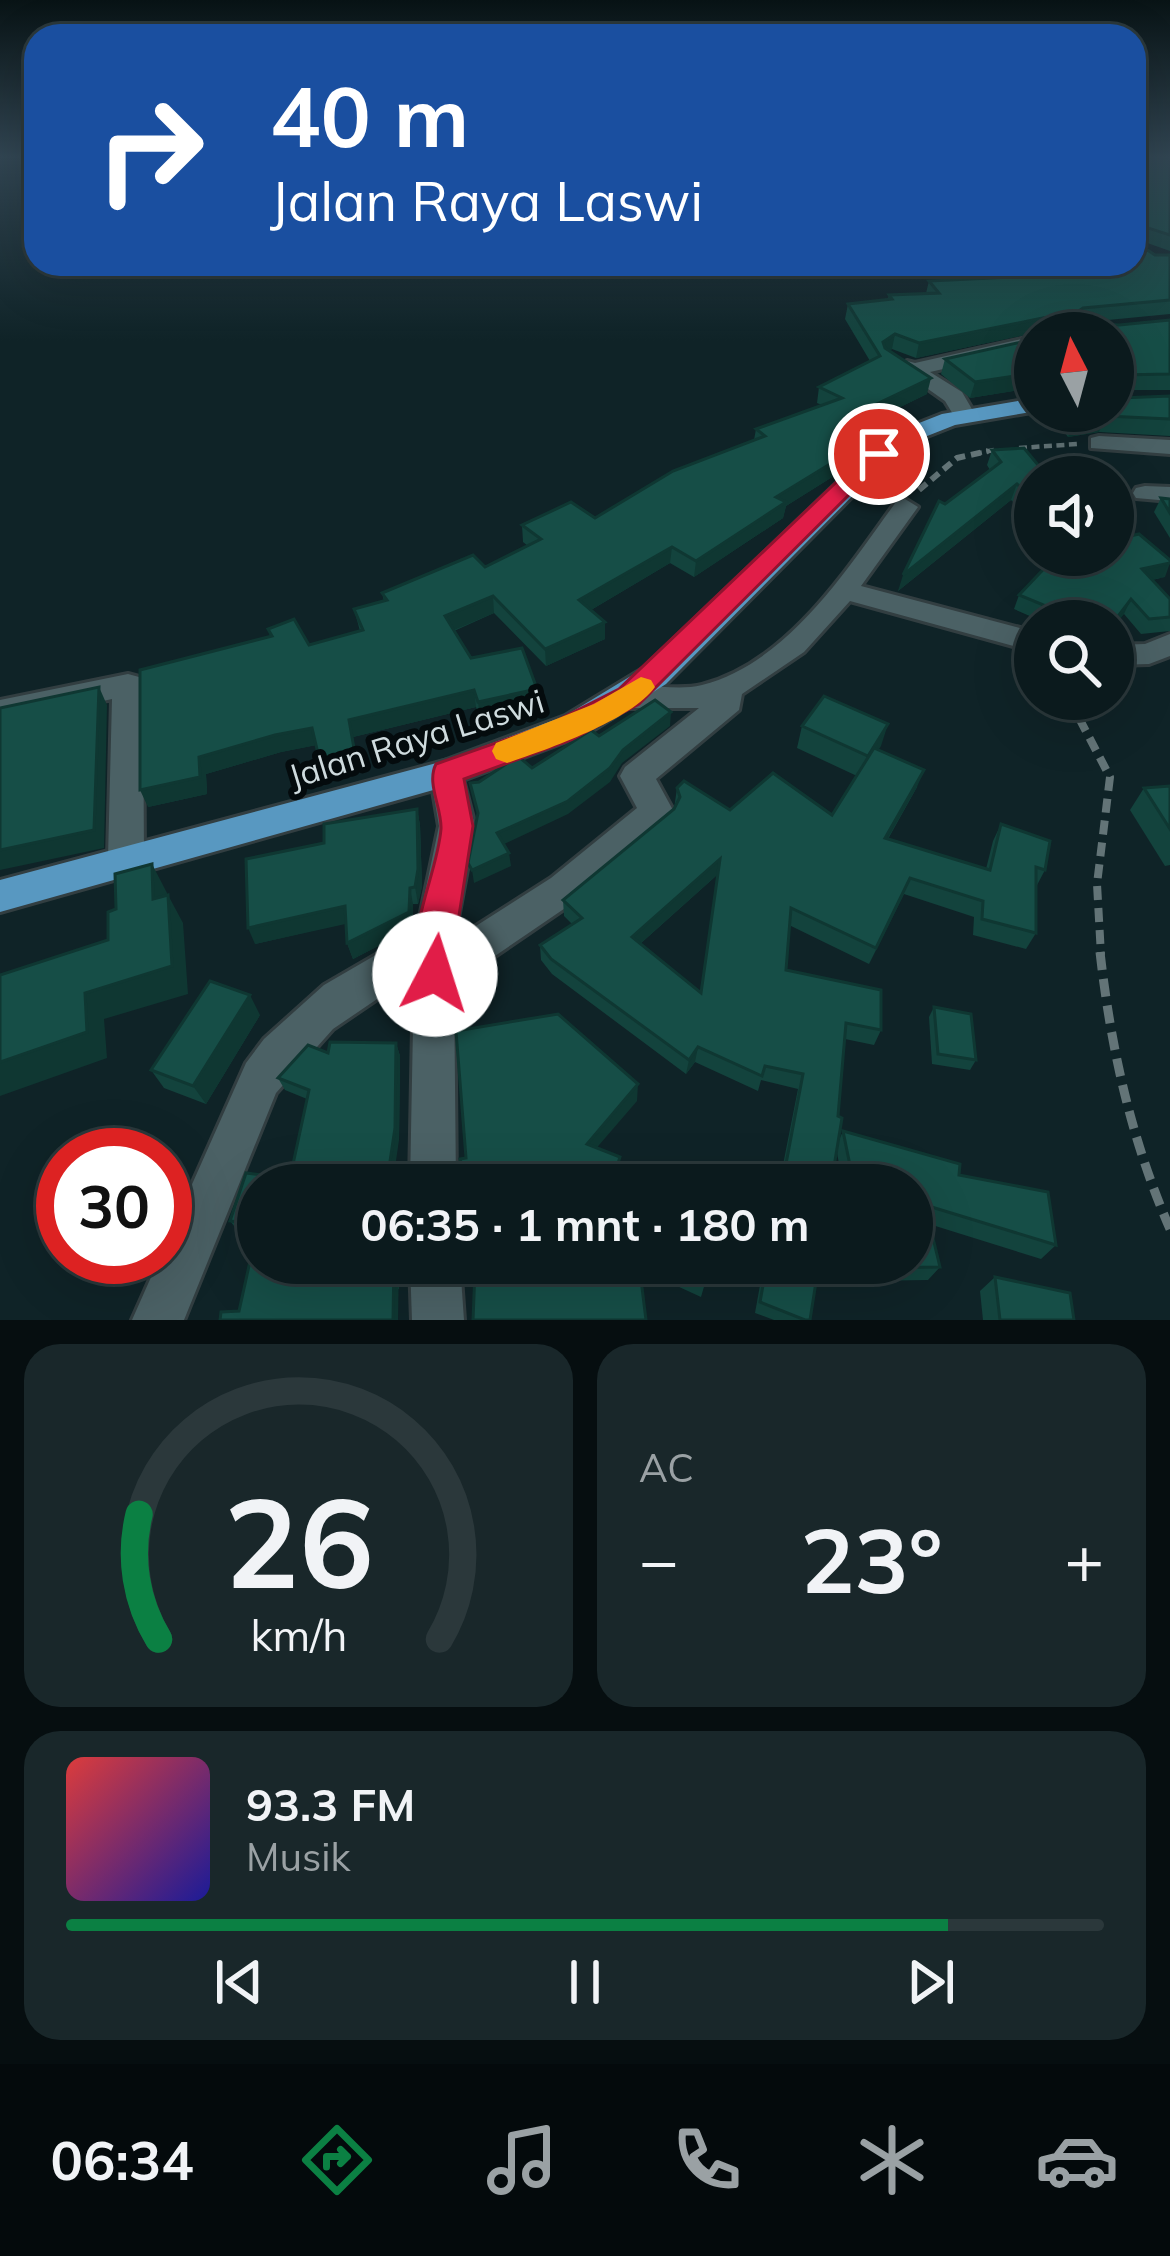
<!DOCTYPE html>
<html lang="id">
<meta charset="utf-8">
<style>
body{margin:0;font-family:Mulish,sans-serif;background:#19272a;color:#f1f3f6;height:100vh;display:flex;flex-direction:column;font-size:45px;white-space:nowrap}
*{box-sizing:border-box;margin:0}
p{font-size:39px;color:#9aa1a4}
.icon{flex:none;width:66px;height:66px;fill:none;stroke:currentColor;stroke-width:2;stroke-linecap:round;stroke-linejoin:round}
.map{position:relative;height:1320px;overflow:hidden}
.panel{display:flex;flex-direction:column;gap:24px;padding:24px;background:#060e10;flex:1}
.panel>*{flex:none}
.guide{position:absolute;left:24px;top:24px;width:1122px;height:252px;border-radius:36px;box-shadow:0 12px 48px #0002,0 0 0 3px #2b383b;background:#1a4fa0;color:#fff;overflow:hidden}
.needle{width:78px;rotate:354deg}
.tools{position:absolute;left:1014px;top:312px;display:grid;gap:24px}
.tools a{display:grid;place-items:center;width:120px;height:120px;border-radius:50%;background:#0b1a1d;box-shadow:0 12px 48px #0002,0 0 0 3px #2b383b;font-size:60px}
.speed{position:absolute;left:36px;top:1128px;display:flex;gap:24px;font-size:60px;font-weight:700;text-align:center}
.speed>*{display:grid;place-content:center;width:156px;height:156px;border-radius:50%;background:#0b1a1d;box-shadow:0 12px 48px #0002,0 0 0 3px #2b383b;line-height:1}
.speed .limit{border:18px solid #d22;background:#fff;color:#111}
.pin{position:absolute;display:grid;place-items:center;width:102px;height:102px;color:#fff;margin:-51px;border:6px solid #fff;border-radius:50%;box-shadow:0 3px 12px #0007}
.me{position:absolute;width:132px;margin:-66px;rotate:5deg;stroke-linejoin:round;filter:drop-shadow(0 0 9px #0008)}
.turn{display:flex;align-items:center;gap:42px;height:252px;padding:0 48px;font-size:54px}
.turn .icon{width:156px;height:156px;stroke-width:2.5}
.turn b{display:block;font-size:84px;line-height:102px}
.big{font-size:90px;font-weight:700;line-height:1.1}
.panel .widget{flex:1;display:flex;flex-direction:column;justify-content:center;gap:18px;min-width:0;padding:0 42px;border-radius:36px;background:#19272a}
.panel .dial{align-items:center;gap:0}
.dial svg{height:312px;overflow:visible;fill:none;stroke:#2b383b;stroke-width:7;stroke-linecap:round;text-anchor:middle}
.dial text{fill:#f1f3f6;stroke:none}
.song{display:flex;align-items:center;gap:36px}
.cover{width:144px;height:144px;border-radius:18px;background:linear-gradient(135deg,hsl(0 70% 55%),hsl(240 70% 35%))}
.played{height:12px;border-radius:6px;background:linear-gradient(90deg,#0b8043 85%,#2b383b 85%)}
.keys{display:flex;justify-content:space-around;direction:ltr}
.heat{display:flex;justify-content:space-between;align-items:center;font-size:66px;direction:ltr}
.panel .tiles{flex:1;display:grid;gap:24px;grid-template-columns:1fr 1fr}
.widget:last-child{grid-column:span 2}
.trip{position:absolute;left:237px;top:1164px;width:696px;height:120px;border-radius:60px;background:#0b1a1d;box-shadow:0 12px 48px #0002,0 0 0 3px #2b383b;font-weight:700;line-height:120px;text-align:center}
.tabs{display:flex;height:192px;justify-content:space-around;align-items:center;background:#040a0c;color:#9aa1a4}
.tabs .icon{width:84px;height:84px}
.tabs .selected{color:#0b8043}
.tabs b{font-size:54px;color:#f1f3f6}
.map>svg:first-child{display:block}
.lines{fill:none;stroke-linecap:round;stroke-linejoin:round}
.minor-casing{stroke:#323e41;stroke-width:6}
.major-casing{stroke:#323e41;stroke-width:6}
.path-far3{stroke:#637477;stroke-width:4.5;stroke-dasharray:8 4.5;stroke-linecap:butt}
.path-far2{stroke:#637477;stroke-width:6;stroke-dasharray:10 6;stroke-linecap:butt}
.path-far1{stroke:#637477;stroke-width:8;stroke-dasharray:14 8;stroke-linecap:butt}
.path{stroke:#637477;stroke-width:9;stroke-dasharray:18 9;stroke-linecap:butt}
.minor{fill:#4b6165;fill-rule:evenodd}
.major{fill:#5898c1;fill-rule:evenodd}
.wall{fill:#13433d;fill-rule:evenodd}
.shaded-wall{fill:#0f3732}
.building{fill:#164e47;stroke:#0f3732;stroke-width:3;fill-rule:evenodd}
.route{fill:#e11d48;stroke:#92132f;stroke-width:3}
.slow{fill:#f59e0b}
.labels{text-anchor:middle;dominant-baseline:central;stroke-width:12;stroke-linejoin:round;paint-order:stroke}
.street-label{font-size:33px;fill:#cfdbde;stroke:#040b0d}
</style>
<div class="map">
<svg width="1170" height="1320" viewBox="0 0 1170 1320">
<rect width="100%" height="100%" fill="#0f2327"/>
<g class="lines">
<defs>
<g id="minor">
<path d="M 1035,336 L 1035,348 L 930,372 L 962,392 L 976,416 L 965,423 L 957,421 L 945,401 L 897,367 L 907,361 L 915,363 Z"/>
<path d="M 1099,436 L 1170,440 L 1170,454 L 1091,448 L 1091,438 Z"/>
<path d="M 1145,486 L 1170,487 L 1170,501 L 1136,498 L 1133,493 L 1136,488 Z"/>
<path d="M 905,499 L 918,507 L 861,586 L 1035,632 L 1035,652 L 850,601 L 804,652 L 742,694 L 739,710 L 656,779 L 674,812 L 669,822 L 577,900 L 454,984 L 456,1185 L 410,1185 L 414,974 L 333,1029 L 276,1093 L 184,1320 L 132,1320 L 160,1257 L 165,1257 L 165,1245 L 246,1063 L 264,1039 L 324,985 L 417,931 L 439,826 L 430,773 L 435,764 L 447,760 L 459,764 L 475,826 L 454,940 L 551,878 L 637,808 L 620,776 L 625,767 L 699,708 L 629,708 L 618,705 L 613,697 L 618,689 C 645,681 674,692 702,685 C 788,663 847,569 896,502 Z"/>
<path d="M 1170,634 L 1170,656 L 1149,664 L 1113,665 L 1113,645 L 1145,644 Z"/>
<path d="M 128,674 L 139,677 L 143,685 L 144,858 L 139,869 L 126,873 L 113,869 L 108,858 L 112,699 L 0,724 L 0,700 Z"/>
<path d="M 410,1263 L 460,1263 L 464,1320 L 412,1320 Z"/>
</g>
<path id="major" d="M 1035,398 L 1037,411 L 955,425 L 902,446 L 666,684 L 588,733 L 444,787 L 0,912 L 0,880 L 444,761 L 565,716 L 644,668 L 886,436 L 942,414 Z"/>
</defs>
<!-- minor casing -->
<use href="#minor" class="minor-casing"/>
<!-- major casing -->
<use href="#major" class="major-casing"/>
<!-- path-far3 -->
<g class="path-far3">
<path d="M 1019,448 L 1078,444"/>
<path d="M 974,454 L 994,450"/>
</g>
<!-- path-far2 -->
<path class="path-far2" d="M 919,490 L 957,458 L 988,451"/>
<!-- path-far1 -->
<path class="path-far1" d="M 1069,699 L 1110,777 L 1097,884 L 1101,955"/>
<!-- path -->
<path class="path" d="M 1100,952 C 1111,1049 1131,1139 1170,1229"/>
<!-- minor -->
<use href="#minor" class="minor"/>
<!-- major -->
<use href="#major" class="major"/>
</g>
<!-- wall -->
<g class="wall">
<path d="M 1134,156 L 1170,156 L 1170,251 L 1136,239 L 1137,243 L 1155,255 L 1170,255 L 1170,314 L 1077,323 L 1119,325 L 1170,320 L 1170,390 L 1118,390 L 1120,398 L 1170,396 L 1170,436 L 1099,432 L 1068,437 L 1049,411 L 1113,411 L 1113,333 L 1038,332 L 916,358 L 892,349 L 889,351 L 927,394 L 894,410 L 891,426 L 847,452 L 845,469 L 786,506 L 783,518 L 694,577 L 670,563 L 591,610 L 605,622 L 605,639 L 546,666 L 494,613 L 454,631 L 471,658 L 538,706 L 480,719 L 476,707 L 353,737 L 359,771 L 325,779 L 316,745 L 281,752 L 206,774 L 207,794 L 148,807 L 270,636 L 268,629 L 309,645 L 360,631 L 354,609 L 384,601 L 382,593 L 485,567 L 528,546 L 523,542 L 522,525 L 595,518 L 754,440 L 756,429 L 822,405 L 817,403 L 819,387 L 870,361 L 845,319 L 848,304 L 888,299 L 889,295 L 926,293 L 929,281 L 995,278 L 985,269 L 986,264 L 1134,264 Z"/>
<path d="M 1035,339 L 1035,393 L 1032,388 L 970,398 L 941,374 L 945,359 Z"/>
<path d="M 992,450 L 1035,477 L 1035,501 L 1018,506 L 1011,500 L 898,591 L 945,504 L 990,470 L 987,465 Z"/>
<path d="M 1161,498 L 1170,499 L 1170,538 L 1154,512 Z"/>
<path d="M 1165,577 L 1152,580 L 1170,599 L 1170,631 L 1141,634 L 1124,614 L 1113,621 L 1041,621 L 1014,609 L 1019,595 Z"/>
<path d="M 888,724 L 878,750 L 917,787 L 888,839 L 986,869 L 993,841 L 1001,824 L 1045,870 L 1036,887 L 1036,933 L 1026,949 L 973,935 L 974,917 L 904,894 L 869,964 L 789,925 L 786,970 L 881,1030 L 874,1045 L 845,1039 L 838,1116 L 839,1140 L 843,1131 L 959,1175 L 1056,1245 L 1041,1259 L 929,1224 L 940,1267 L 928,1280 L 861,1281 L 858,1263 L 912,1263 L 912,1185 L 843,1185 L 837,1153 L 831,1185 L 779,1185 L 798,1089 L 761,1080 L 758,1091 L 695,1062 L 686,1074 L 552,974 L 541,960 L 540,945 L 572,924 L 564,916 L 563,900 L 674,809 L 677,788 L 730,810 L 832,815 L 857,776 L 797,748 L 802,726 ZM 717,875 L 701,993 L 640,944 Z"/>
<path d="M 1170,786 L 1170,865 L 1165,866 L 1130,810 L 1144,788 Z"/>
<path d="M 417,809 L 420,825 L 422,886 L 418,904 L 413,904 L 413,928 L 353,959 L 347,943 L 346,923 L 255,944 L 324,843 Z"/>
<path d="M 934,1007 L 976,1060 L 970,1070 L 932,1064 L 929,1017 Z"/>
<path d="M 260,1015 L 206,1104 L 164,1088 L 151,1070 Z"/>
<path d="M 396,1043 L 400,1056 L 399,1140 L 258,1263 L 399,1263 L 399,1289 L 239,1311 L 256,1234 L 239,1232 L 230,1221 L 290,1178 L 307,1099 L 285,1090 L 278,1078 L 328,1053 Z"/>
<path d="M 461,1263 L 711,1263 L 701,1297 L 640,1269 L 475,1283 L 466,1286 Z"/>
<path d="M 764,1263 L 819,1263 L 810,1320 L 774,1320 L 755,1313 Z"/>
<path d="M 995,1277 L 1074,1320 L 983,1320 L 980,1291 Z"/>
</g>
<!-- shaded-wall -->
<g class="shaded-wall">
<path d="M 1083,308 L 1078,323 L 1064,332 L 1069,318 Z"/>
<path d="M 1043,318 L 1038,332 L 916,358 L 919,343 Z"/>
<path d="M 895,334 L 892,349 L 880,357 L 883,342 Z"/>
<path d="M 1035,373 L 1032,388 L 970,398 L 975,382 Z"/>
<path d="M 931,378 L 927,394 L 876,419 L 879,403 Z"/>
<path d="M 895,410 L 891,426 L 830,462 L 834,446 Z"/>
<path d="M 1106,416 L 1099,432 L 1068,437 L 1074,421 Z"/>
<path d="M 848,453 L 845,469 L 786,506 L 783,518 L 694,577 L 696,561 L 776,497 Z"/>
<path d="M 1017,484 L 1011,500 L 898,591 L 903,575 Z"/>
<path d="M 1035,487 L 1035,501 L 1018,506 L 1024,490 Z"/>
<path d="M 672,547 L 670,563 L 579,617 L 579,600 Z"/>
<path d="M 1170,563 L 1165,577 L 1135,583 L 1142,569 Z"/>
<path d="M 493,596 L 494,613 L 447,633 L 445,616 Z"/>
<path d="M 1131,599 L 1124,614 L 1113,628 L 1113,623 Z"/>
<path d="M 605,622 L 605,639 L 546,666 L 545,649 Z"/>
<path d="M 99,687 L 107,705 L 104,848 L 0,870 L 0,850 Z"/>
<path d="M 537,689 L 538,706 L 480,719 L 478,702 Z"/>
<path d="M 474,690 L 476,707 L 353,737 L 359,771 L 325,779 L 320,762 L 349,720 Z"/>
<path d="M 671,712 L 670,726 L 622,763 L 610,782 L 568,814 L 498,847 L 497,833 L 623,750 Z"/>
<path d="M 888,724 L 881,746 L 861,778 L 868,756 Z"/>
<path d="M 312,728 L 317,745 L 281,752 L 206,774 L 207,794 L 148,807 L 140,790 L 199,757 L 275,735 Z"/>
<path d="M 924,770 L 917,787 L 879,854 L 885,838 Z"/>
<path d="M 417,809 L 420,825 L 422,886 L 418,904 L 415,887 Z"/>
<path d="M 509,853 L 511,866 L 474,883 L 472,870 Z"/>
<path d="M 720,859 L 717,875 L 631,952 L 632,937 Z"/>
<path d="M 152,864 L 167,893 L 169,927 L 153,899 Z"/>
<path d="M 410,888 L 413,904 L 413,928 L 353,959 L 347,943 Z"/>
<path d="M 168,895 L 183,923 L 188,994 L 104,1019 L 107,1058 L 0,1096 L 0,1062 L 85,993 Z"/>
<path d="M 345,906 L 350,923 L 255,944 L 248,928 Z"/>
<path d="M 250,995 L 260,1015 L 206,1104 L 193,1086 Z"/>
<path d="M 396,1043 L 400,1056 L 399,1140 L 394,1175 L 398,1185 L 394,1185 L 388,1175 Z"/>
<path d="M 698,1047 L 695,1062 L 686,1074 L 689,1060 Z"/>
<path d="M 638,1084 L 637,1101 L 587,1159 L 587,1144 Z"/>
<path d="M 394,1263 L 399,1263 L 398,1320 L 393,1320 Z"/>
<path d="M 475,1270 L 479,1282 L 466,1286 L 462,1273 Z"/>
</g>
<!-- building -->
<g class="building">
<path d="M 1134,156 L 1170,156 L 1170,235 L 1136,224 L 1137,243 L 1155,255 L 1170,255 L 1170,300 L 1083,308 L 1069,318 L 1073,323 L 1119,325 L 1170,320 L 1170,374 L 1119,375 L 1115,380 L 1120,398 L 1170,396 L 1170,419 L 1106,416 L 1074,421 L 1066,411 L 1113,411 L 1113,333 L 1041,333 L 1043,318 L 919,343 L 895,334 L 883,342 L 885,348 L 931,378 L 879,403 L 895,410 L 834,446 L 848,453 L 776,497 L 786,502 L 696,561 L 672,547 L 579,600 L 605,622 L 545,649 L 493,596 L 445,616 L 471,658 L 522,648 L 537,689 L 478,702 L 474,690 L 349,720 L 355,754 L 320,762 L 312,728 L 275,735 L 199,757 L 200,777 L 140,790 L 140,670 L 272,636 L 268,629 L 294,619 L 309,645 L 363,630 L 354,609 L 387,600 L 382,593 L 473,555 L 485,567 L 541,539 L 522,525 L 571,502 L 595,518 L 673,471 L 765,436 L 756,429 L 842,398 L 819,387 L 880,356 L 848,304 L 892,299 L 889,295 L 939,293 L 929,281 L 1014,277 L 999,264 L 1134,264 Z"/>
<path d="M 1035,339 L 1035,373 L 975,382 L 945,359 Z"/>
<path d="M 1024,448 L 1048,477 L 1035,477 L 1035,487 L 1024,490 L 1017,484 L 903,575 L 939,501 L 945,504 L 1001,462 L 992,450 Z"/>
<path d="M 1161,498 L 1170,499 L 1170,513 Z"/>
<path d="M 1139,534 L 1170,560 L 1170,563 L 1142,569 L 1170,599 L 1170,617 L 1149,619 L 1131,599 L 1113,623 L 1113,621 L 1082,621 L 1019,595 L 1057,555 L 1113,555 L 1113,540 Z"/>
<path d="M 99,687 L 94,830 L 0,850 L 0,708 Z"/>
<path d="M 824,696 L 888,724 L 868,756 L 802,726 Z"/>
<path d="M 655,700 L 671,712 L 623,750 L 610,768 L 568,801 L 497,833 L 509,853 L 472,870 L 468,863 L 478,813 L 470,783 L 479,782 L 518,756 L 532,768 L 591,730 L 599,736 Z"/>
<path d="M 874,748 L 924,770 L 885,838 L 990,870 L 1001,824 L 1050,841 L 1045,870 L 1036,867 L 1036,933 L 982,919 L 983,901 L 910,878 L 876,948 L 791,908 L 786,970 L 881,990 L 881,1030 L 846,1023 L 838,1116 L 842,1118 L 831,1185 L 782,1185 L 803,1074 L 765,1066 L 762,1076 L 698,1047 L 689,1060 L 551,959 L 540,945 L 582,918 L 563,900 L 674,809 L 680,797 L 677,788 L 684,781 L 730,810 L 773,773 L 832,815 ZM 720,859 L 701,993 L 632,937 Z"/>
<path d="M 1170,786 L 1170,829 L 1144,788 Z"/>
<path d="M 417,809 L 418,869 L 415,887 L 410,888 L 409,912 L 347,943 L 345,906 L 248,928 L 246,859 L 324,843 L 324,824 Z"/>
<path d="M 152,864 L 153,899 L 168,895 L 172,966 L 85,993 L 87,1032 L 0,1062 L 0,975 L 108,940 L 108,912 L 116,909 L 115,874 Z"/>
<path d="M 210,981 L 250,995 L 193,1086 L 151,1070 Z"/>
<path d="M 934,1007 L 971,1014 L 976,1060 L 938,1054 Z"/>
<path d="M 558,1014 L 638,1084 L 587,1144 L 620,1157 L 616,1170 L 649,1185 L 466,1185 L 460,1159 L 466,1158 L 456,1031 Z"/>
<path d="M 330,1042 L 396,1043 L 395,1128 L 388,1175 L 394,1174 L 394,1185 L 258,1185 L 258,1224 L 230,1221 L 246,1173 L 290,1178 L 309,1090 L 278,1078 L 308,1045 L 328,1053 Z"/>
<path d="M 843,1131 L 960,1164 L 959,1175 L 1048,1192 L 1056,1245 L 925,1205 L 940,1267 L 870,1268 L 869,1263 L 912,1263 L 912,1185 L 854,1185 Z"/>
<path d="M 258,1225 L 258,1263 L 394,1263 L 393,1320 L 220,1320 L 221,1312 L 239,1311 Z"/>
<path d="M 461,1263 L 639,1263 L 646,1320 L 473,1320 L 475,1270 L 462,1273 Z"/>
<path d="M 657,1263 L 711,1263 L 705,1285 Z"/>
<path d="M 767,1263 L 819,1263 L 810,1320 L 805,1320 L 760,1302 Z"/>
<path d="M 995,1277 L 1070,1293 L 1074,1320 L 1000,1320 Z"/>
</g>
<!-- sky -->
<linearGradient id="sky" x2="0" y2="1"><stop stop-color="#081315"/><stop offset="0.46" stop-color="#314552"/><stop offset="1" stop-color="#314552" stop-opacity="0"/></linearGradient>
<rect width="1170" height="341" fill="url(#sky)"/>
<!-- route -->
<path class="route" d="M 879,447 L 889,454 L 886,458 L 639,704 L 571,740 L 464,779 L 473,826 L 448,986 L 435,991 L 422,986 C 401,938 437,878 441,829 C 442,808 426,783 436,764 L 550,724 L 619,689 L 871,449 Z"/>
<!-- slow -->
<path class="slow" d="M 641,677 L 651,680 L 655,687 C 632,720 546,750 507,763 L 496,759 L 492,751 L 496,743 L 594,704 Z"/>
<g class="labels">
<!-- street labels -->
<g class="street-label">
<text transform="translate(416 738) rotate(-17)">Jalan Raya Laswi</text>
</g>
</g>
</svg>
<div class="tools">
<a><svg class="needle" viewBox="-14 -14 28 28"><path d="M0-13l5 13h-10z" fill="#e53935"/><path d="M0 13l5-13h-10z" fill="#9aa1a4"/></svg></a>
<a><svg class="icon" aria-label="sound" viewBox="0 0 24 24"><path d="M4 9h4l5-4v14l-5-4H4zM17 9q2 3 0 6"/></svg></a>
<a><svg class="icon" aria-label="search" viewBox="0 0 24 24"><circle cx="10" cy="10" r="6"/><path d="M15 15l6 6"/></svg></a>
</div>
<div class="speed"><div class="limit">30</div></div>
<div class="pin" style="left:879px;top:454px;background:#d93025"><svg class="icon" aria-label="arrive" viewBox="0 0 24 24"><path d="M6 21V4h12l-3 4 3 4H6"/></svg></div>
<svg class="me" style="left:435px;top:974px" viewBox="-20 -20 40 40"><circle r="19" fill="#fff"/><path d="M0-13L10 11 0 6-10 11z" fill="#e11d48"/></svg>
<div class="trip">06:35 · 1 mnt · 180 m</div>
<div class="guide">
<div class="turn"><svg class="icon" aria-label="right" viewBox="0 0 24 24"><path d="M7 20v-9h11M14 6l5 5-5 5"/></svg><div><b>40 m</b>Jalan Raya Laswi</div></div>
</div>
</div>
<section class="panel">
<div class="tiles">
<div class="widget dial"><svg viewBox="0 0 100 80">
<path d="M14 69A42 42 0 1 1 86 69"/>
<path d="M14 69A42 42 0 0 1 9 37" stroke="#0b8043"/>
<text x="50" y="56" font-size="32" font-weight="700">26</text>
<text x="50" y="72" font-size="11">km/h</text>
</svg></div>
<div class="widget"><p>AC</p>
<div class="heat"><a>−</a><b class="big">23°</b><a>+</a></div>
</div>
<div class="widget">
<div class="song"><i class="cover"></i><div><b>93.3 FM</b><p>Musik</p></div></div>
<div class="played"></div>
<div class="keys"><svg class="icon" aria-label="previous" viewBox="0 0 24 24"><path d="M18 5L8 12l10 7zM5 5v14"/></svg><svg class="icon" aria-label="pause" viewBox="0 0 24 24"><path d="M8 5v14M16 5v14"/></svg><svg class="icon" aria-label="next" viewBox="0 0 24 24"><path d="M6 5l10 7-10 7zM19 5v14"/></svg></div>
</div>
</div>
</section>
<nav class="tabs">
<b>06:34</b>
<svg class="icon selected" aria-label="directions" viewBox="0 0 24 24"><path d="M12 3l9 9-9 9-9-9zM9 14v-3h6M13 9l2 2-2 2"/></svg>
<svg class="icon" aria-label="music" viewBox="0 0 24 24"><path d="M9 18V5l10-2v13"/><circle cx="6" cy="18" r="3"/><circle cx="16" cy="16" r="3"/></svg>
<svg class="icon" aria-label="phone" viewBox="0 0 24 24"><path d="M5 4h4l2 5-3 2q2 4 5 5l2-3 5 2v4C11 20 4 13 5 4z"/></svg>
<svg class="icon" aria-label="climate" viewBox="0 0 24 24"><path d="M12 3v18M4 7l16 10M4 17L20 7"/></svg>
<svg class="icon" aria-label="car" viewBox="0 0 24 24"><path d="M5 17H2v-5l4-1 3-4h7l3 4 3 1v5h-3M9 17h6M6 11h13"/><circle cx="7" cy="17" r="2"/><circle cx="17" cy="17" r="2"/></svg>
</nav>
